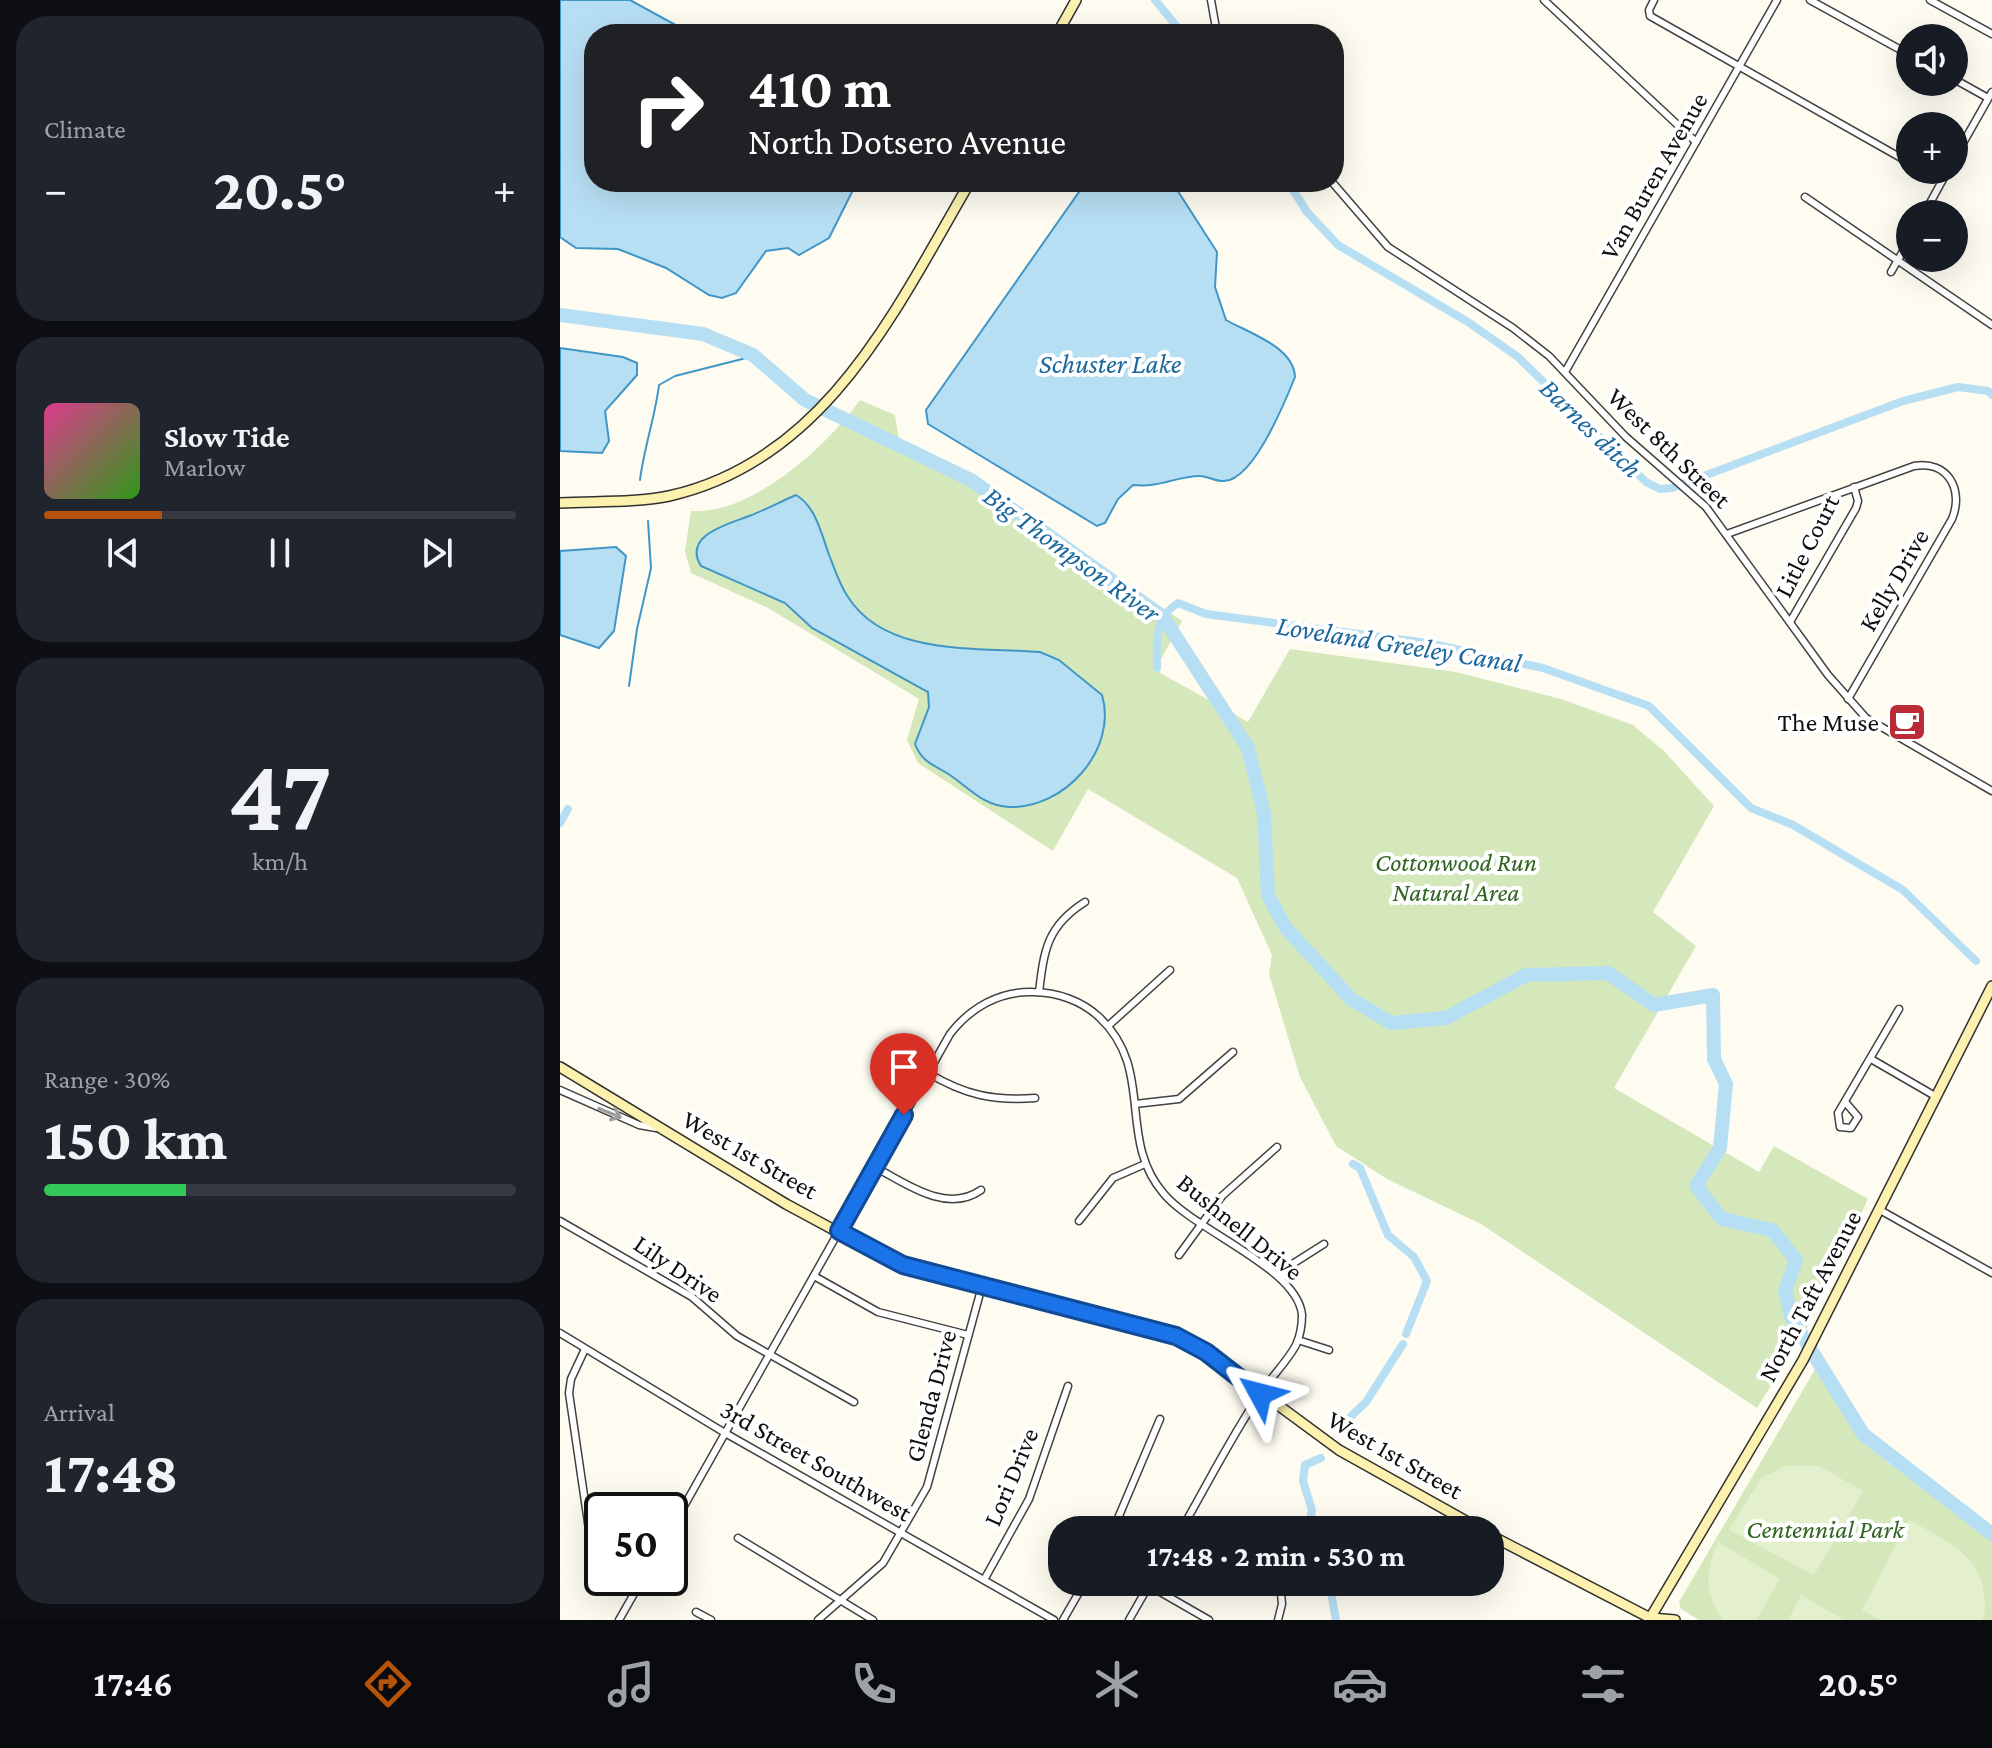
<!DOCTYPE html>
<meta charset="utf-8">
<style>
body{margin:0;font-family:"Crimson Pro",serif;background:#20242c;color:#f1f3f6;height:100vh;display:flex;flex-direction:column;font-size:30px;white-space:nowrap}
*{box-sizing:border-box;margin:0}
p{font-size:26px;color:#9ea1a6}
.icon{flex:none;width:44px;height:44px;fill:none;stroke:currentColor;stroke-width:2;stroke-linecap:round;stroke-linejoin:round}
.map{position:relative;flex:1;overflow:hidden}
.side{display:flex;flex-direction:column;gap:16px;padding:16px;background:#0d0f14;width:560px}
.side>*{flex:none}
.banner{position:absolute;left:24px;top:24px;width:760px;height:168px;border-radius:32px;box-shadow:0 8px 32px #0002;background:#202124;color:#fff;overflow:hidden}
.tools{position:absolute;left:1336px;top:24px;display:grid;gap:16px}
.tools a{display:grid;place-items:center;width:72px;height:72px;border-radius:50%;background:#171b24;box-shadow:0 8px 32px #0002;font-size:40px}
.speed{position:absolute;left:24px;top:1492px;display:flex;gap:16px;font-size:40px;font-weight:700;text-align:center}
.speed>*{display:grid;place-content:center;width:104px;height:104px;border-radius:50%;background:#171b24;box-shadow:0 8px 32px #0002;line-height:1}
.speed .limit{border:4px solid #111;border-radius:12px;background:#fff;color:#111}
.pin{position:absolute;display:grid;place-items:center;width:68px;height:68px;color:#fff;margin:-82px -34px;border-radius:50% 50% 50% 0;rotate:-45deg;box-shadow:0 0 8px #0007}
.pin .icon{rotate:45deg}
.me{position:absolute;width:88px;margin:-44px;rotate:308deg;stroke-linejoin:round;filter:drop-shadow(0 0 6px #0008)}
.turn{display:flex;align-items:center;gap:28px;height:168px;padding:0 32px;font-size:36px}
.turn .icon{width:104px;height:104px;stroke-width:2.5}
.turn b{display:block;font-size:56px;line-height:68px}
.big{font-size:60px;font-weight:700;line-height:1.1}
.side .tile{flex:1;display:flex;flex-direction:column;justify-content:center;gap:12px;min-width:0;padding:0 28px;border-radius:32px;background:#20242c}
.side .dial{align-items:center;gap:0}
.dial b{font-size:104px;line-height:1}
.song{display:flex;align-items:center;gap:24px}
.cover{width:96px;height:96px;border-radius:12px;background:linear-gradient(135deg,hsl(330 70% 55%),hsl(110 70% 35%))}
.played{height:8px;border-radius:4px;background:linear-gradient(90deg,#b45309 25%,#363941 25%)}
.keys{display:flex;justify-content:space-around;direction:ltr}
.heat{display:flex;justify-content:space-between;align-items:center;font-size:44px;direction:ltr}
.charge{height:12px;border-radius:6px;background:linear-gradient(90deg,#34c759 30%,#363941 0)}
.trip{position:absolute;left:488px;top:1516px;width:456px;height:80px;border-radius:32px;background:#171b24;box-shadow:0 8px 32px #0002;font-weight:700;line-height:80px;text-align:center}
.tab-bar{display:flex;height:128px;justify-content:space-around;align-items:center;background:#090b0e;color:#9ea1a6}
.tab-bar .icon{width:56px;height:56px}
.tab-bar .on{color:#b45309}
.tab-bar b{font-size:36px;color:#f1f3f6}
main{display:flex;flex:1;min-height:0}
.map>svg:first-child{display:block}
.green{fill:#d4e8bb}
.pitch{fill:#e4f0cd}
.water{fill:#b7dff4;stroke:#4196c8;stroke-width:2}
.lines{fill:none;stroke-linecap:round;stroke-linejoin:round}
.stream{stroke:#4196c8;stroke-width:2}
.canal{stroke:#b7dff4;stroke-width:8}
.river{stroke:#b7dff4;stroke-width:14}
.minor-casing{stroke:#424242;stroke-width:9}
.secondary-casing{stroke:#313131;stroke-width:12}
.minor{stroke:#fff;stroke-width:6}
.secondary{stroke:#fcf1ae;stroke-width:9}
.oneway{stroke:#9f9f9f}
.route-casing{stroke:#114b97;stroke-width:20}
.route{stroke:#1a73e8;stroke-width:14}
.labels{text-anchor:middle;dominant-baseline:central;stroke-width:8;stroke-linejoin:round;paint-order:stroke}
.street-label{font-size:26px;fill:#0f0f0f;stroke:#fff}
.poi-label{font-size:26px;fill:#0f0f0f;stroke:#fff;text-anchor:end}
.park-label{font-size:26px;font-style:italic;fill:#316421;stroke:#fff}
.water-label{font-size:28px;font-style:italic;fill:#1c689c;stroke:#fff}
</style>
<main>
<section class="side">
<div class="tile"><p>Climate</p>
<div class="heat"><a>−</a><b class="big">20.5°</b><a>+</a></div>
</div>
<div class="tile">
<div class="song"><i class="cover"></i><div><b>Slow Tide</b><p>Marlow</p></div></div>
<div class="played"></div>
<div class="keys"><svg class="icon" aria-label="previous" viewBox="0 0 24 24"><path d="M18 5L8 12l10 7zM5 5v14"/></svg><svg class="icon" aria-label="pause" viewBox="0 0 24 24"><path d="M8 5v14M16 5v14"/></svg><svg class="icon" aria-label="next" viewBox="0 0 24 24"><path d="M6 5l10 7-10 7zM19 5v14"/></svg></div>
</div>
<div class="tile dial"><b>47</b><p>km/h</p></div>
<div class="tile"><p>Range · 30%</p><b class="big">150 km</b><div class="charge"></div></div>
<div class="tile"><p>Arrival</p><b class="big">17:48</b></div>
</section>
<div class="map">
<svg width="1432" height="1620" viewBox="0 0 1432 1620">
<rect width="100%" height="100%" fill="#fefbf1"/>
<!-- green -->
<g class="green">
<path d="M 300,400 L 335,415 L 340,446 L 409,476 L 622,621 L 595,670 L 688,722 L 730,649 L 896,672 L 1001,699 L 1073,725 L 1104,751 L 1154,806 L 1093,912 L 1136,946 L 1054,1088 L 1199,1172 L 1214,1146 L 1308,1199 L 1252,1319 L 1197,1408 L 921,1224 L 827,1179 L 776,1146 L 740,1077 L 709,974 L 712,955 L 677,878 L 528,789 L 493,851 L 358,763 L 347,740 L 359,699 L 208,608 L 131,573 L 125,551 L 131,511 C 192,515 267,446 300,400 Z"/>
<path d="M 1257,1366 L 1295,1430 L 1327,1462 L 1432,1536 L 1432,1620 L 1139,1620 L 1121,1609 L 1119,1602 Z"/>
</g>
<!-- pitch -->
<g class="pitch">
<path d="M 1226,1466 L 1259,1466 L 1303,1491 L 1254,1575 L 1169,1530 L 1201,1478 Z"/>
<path d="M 1349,1520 C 1381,1538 1422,1554 1424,1596 C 1425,1605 1426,1612 1422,1620 L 1321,1620 L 1302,1610 Z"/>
<path d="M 1158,1542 L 1220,1579 L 1196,1620 L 1163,1620 C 1144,1595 1145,1570 1158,1542 Z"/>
<path d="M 1241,1595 L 1284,1620 L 1228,1620 Z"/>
</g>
<!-- water -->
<g class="water">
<path d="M 0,0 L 70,0 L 132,34 L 34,34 L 34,182 L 297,182 L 269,238 L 239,255 L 228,248 L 206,251 L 176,293 L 162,298 L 149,295 L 106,268 L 58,249 L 16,248 L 0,237 Z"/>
<path d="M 526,182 L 612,182 L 657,252 L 655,287 L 666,320 C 689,333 734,347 735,377 C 725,402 693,480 664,481 C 656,482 648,476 640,476 C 616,476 601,488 573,485 L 558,499 L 545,523 L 537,526 L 368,424 L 366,410 Z"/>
<path d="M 0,348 L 63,357 L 77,363 L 77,375 L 45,411 L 49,441 L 42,453 L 0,451 Z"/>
<path d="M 236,495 C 255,506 261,532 268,552 C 274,567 279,584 288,597 C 326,657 418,647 480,652 L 499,660 L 542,695 C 558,749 505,809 449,807 C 424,806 410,789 390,775 C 375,765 362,763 355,744 L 369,707 L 368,692 L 252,628 L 225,603 L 141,566 C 122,535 169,524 189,516 C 205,510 220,502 236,495 Z"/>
<path d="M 56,547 L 66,556 L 54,631 L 39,648 L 0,635 L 0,551 Z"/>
</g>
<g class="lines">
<!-- stream -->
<g class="stream">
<path d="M 80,480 C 84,447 95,418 99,385 L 115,376 L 194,356"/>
<path d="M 69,686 L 77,629 L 91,568 L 88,521"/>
</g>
<!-- canal -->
<g class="canal">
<path d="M 595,0 L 623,34"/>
<path d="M 728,182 L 747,212 L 778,245 L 908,322 L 958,357 L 1086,482 L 1100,489 L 1112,488 L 1343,401 L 1398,387 L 1428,391 L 1432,395"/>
<path d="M 597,668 C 597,642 593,619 618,603 L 646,614 L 868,643 L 983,668 L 1089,706 L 1191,808 L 1233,825 L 1343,890 L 1416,961"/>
<path d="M 0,823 L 8,809"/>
<path d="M 793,1164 L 800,1168 L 828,1235 L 854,1257 L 867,1281 L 846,1334"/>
<path d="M 782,1425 L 806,1402 L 843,1344"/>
<path d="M 748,1530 L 752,1510 L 743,1481 L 745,1465 L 761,1458"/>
<path d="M 769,1582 L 776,1620"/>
</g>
<!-- river -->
<path class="river" d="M 0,315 L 143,334 L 193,355 L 245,400 L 411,480 L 603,617 L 688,748 L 704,813 L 708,896 L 726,928 L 791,999 L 831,1023 L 886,1018 L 966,975 L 1048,973 L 1094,1005 L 1153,995 L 1154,1059 L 1166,1084 L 1160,1148 L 1136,1186 L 1162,1219 L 1212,1230 L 1236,1260 L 1225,1291 L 1232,1319 L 1303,1434 L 1432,1534"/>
<defs>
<g id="minor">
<path d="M 651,0 L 657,34"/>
<path d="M 984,0 L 1136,142"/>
<path d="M 1094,0 L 1089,10 L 1090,16 L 1350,163"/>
<path d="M 1250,0 L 1350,55"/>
<path d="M 1370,0 L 1432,34"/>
<path d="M 1394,79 L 1428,98"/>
<path d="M 1394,159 L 1432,92"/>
<path d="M 1362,170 L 1382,181"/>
<path d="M 772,182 L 828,247 L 953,328 L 989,356 L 1066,437 L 1146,507 L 1268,675 L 1306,718 L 1432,791"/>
<path d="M 1245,197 L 1432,325"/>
<path d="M 1364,214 L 1388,170"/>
<path d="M 1331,272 L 1350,239"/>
<path d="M 1005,372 L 1217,0"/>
<path d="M 1167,534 L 1354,466 C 1388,460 1404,490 1392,519 L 1288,699"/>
<path d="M 1230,622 L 1296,508 L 1298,501 L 1294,487"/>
<path d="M 479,992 C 484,950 487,926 525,902"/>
<path d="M 548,1026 L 610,970"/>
<path d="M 1311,1059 L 1375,1096"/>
<path d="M 368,1073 C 405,1095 433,1101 475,1098"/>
<path d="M 0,1090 L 79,1125 L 96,1128"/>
<path d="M 1286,1103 L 1298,1117 L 1291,1128 L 1280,1127 L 1278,1113 L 1339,1009"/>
<path d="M 575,1104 L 619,1099 L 673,1052"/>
<path d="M 315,1167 C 346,1184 387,1214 421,1190"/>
<path d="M 1320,1210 L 1432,1273"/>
<path d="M 0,1221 L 132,1297 L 177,1336 L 294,1402"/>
<path d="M 519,1221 L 553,1178 L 585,1164"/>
<path d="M 619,1255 L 662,1196 L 717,1147"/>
<path d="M 254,1276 L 318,1312 L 408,1335"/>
<path d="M 721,1279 L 734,1263 L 764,1244"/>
<path d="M 0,1333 L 165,1433 L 494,1620"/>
<path d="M 738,1340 L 769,1350"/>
<path d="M 25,1349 L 11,1379 L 9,1393 L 31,1543 L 42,1563"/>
<path d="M 695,1528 L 696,1530"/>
<path d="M 553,1530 L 600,1419"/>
<path d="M 110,1531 L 390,1034 C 410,1008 439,991 473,992 C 497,992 522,1001 539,1017 C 596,1070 556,1139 604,1194 C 635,1231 738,1268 742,1315 C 742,1325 740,1336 736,1345 C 727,1362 711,1377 700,1394 C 671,1437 647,1485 621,1530"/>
<path d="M 178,1538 L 313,1620"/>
<path d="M 55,1578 L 76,1591"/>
<path d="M 424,1580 L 469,1499 L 508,1386"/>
<path d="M 588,1585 L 649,1620"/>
<path d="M 136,1612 L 151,1620"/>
<path d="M 59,1620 L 83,1578"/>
<path d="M 258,1620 L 323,1563 L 367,1487 L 422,1286"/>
<path d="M 503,1620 L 525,1582"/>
<path d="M 569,1620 L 589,1585"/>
<path d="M 718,1620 L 722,1604 L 720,1582"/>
</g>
<g id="secondary">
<path d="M 497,34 L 516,0"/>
<path d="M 0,503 C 35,501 75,503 109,496 C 266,461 336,309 410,182"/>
<path d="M 0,1067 L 226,1204 L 326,1258 L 616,1336 L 646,1352 L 779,1450 L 922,1530"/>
<path d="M 930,1535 L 1094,1620"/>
<path d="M 1091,1618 L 1115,1620"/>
<path d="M 1089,1620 L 1243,1360 L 1432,986"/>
</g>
</defs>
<!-- minor casing -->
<use href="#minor" class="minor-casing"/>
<!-- secondary casing -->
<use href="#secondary" class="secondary-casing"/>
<!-- minor -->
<use href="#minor" class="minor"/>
<!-- secondary -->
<use href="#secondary" class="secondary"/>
</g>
<!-- one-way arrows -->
<defs><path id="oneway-shaft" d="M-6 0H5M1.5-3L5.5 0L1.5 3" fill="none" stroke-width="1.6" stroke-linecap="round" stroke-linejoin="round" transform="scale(2)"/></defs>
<use class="oneway" href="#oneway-shaft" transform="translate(50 1113) rotate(22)"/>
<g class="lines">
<defs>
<path id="route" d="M 344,1115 L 279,1231 L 343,1265 L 616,1336 L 646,1352 L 700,1394"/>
</defs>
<!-- route casing -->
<use href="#route" class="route-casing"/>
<!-- route -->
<use href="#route" class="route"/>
</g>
<!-- icons -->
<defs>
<symbol id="cafe-square" viewBox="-11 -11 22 22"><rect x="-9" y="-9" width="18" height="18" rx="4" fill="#ba2b36" stroke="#fff"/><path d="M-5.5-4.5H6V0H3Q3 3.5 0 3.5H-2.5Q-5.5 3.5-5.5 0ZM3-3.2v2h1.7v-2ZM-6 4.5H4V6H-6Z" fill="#fff"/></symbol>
</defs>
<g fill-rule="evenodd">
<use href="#cafe-square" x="1325" y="700" width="44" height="44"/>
</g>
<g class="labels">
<!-- street labels -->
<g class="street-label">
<text transform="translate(1094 176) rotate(-60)">Van Buren Avenue</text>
<text transform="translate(1109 448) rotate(44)">West 8th Street</text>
<text transform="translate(1247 546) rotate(-63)">Litle Court</text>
<text transform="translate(1334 580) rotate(-60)">Kelly Drive</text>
<text transform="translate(190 1155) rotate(30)">West 1st Street</text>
<text transform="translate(680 1227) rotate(39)">Bushnell Drive</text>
<text transform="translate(118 1269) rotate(34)">Lily Drive</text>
<text transform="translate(1250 1296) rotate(-62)">North Taft Avenue</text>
<text transform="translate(371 1396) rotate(-75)">Glenda Drive</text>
<text transform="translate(835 1455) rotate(30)">West 1st Street</text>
<text transform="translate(256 1461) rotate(30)">3rd Street Southwest</text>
<text transform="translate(451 1477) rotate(-67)">Lori Drive</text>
</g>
<!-- poi labels -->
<g class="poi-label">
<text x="1319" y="722">The Muse</text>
</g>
<!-- park labels -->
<g class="park-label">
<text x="896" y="862">Cottonwood Run<tspan x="896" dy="30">Natural Area</tspan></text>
<text x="1265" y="1529">Centennial Park</text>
</g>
<!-- water labels -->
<g class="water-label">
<text x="550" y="363">Schuster Lake</text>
<text transform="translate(1031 428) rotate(44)">Barnes ditch</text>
<text transform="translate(512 554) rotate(36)">Big Thompson River</text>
<text transform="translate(839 644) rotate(9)">Loveland Greeley Canal</text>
</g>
</g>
</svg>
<div class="tools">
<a><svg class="icon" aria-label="sound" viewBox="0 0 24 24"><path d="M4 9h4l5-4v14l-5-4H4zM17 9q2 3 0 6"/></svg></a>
<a>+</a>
<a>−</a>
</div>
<div class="speed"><div class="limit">50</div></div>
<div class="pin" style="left:344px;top:1115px;background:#d93025"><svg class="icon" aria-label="arrive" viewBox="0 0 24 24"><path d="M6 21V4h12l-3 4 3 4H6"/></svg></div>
<svg class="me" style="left:700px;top:1394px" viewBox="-20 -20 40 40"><path d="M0-17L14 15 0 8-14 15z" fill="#1a73e8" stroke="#fff" stroke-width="4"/></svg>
<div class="trip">17:48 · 2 min · 530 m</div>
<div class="banner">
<div class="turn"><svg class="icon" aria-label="right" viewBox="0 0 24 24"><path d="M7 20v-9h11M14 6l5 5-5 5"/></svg><div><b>410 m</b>North Dotsero Avenue</div></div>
</div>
</div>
</main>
<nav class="tab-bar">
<b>17:46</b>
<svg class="icon on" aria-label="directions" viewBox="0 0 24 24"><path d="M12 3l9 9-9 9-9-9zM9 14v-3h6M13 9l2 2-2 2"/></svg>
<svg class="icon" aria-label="music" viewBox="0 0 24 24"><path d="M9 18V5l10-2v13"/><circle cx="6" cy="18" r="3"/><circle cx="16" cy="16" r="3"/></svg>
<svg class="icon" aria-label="phone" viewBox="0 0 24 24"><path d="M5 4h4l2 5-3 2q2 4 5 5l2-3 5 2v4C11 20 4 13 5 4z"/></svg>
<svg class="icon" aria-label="climate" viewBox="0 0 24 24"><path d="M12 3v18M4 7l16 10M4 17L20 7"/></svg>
<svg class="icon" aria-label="car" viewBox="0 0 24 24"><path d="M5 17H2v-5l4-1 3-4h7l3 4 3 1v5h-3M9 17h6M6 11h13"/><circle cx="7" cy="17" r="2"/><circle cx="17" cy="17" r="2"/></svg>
<svg class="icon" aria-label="filters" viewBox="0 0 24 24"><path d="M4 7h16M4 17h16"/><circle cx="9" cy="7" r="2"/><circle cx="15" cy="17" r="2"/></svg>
<b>20.5°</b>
</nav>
